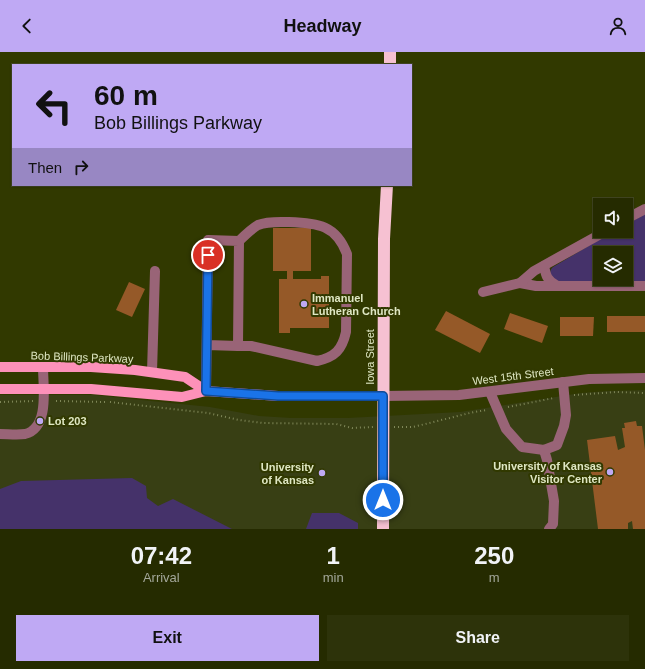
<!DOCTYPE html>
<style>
:root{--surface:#252b00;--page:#2d330a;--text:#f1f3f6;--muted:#a3a799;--line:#424722;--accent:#bfa9f4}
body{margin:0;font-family:Arial,sans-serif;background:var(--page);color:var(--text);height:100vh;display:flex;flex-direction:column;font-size:15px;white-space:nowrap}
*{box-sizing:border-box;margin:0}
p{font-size:13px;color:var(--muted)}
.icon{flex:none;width:22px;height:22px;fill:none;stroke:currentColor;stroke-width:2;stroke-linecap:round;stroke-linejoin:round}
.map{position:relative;height:477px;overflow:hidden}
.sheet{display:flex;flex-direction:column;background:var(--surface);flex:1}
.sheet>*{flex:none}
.hud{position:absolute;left:12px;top:12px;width:400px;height:122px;border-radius:0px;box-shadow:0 1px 3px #0004,0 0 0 1px var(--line);background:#bfa9f4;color:#111;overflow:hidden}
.buttons{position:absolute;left:593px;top:146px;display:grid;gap:8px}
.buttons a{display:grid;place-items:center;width:40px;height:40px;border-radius:0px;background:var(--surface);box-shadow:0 1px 3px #0004,0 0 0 1px var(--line);font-size:20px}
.pin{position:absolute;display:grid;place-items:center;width:34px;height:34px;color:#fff;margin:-17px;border:2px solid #fff;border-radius:50%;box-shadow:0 1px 4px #0007}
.me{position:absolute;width:44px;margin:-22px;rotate:0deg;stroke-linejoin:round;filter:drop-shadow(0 0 3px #0008)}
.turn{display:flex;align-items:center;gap:14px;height:84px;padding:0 16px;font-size:18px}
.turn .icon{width:52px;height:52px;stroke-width:2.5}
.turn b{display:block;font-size:28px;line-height:34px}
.then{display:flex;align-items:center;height:38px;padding:0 16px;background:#0003;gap:8px;font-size:15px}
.eta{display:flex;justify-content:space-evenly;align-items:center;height:68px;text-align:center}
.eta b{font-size:24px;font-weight:700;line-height:28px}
.action{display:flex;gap:8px;margin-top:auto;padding:8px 16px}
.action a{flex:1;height:46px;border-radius:0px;background:var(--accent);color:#111;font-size:16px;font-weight:700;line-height:46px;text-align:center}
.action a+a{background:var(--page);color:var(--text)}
header{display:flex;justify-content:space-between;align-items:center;height:52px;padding:0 16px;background:var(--accent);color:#111;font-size:18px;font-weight:700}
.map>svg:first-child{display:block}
</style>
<header><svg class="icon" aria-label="back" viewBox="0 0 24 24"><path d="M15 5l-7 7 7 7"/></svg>Headway<svg class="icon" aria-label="person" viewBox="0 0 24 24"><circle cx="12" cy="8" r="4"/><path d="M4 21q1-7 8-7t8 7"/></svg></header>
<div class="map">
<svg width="645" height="477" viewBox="0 0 645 477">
<rect width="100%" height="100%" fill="#313900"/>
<path fill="#383f14" d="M645,338V477H0V343H93L210,355L259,364L291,366H348L460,360L581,341L608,339Z"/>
<g fill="#45326a" fill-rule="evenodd">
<path d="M645,162V230L558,229C552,227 547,220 553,215L614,179H626V173ZM600,201H626V227H600Z"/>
<path d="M132,426L146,434L147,446L158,454L173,447L232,477H0V437L21,429Z"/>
<path d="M312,461H339L358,471V477H306Z"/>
</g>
<g fill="#955928">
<path d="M273,176H311V219H293V227H321V224H329V276H290V281H279V227H287V219H273Z"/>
<path d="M129,230L145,237L132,265L116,258Z"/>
<path d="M446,259L490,282L480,301L435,278Z"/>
<path d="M510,261L548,274L542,291L504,277Z"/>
<rect x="607" y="264" width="38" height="16"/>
<path d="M560,265H594L593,284H560Z"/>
<path d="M636,369L637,374H642L645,398V477H633L632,469L628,471V477H598L587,388L615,384L618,398L625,395L622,376H625L624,371Z"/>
</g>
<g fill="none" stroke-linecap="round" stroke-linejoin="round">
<g stroke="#7f8758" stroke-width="2" stroke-dasharray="1 3" stroke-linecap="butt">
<path d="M574,343L616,340L645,341"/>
<path d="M56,349L105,350"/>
<path d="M0,350L34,349"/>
<path d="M110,350L208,361L239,368L263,371L336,372L352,376L373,375"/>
<path d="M508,355L554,346"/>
<path d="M394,375H413L474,360L487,358"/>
</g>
<g stroke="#996477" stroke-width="10">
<path d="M626,167L645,157"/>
<path d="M544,214C546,224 547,228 556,233"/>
<path d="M520,231L536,234H645"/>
<path d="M483,240L520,231L534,219L606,179"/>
<path d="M238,294H251L317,309C335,305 342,298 346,280L347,202C336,173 318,171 289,170C279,170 268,169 258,173C251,177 245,183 239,189"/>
<path d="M152,320L155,219"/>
<path d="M206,339L208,188L239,189L238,294L207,293"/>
<path d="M490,340L506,377L522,395L544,398L557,393L564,374L566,363L563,330"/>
<path d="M383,344L459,343L589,327L645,326"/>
<path d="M0,382C8,382 17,383 25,382C50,376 43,334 43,315"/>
<path d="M544,398L547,408L554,449L553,472L549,477"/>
</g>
<g stroke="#fd91b9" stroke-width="10">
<path d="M0,315H91L135,318L185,325L206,339"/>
<path d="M0,337H91L182,345L206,339L278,344H383"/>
</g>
<g stroke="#f6c1d2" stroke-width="12">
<path d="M390,13V0"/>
<path d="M383,477L384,187L387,133"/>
</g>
</g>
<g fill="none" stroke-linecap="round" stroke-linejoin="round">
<g stroke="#114b97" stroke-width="10">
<path id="route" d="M208,203L206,339L278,344H383V448"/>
</g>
<use href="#route" stroke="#1a73e8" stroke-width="7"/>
</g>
<g fill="#bfa9f4" stroke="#313900" stroke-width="1.5">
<circle cx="304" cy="252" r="4"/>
<circle cx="40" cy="369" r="4"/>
<circle cx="610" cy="420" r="4"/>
<circle cx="322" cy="421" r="4"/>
</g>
<g text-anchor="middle" stroke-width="4" stroke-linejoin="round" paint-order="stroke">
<g font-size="11" font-weight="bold" fill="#dfe7c3" stroke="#313900" text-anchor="start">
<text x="312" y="250">Immanuel<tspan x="312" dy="13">Lutheran Church</tspan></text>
<text x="48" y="373">Lot 203</text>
<text x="602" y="418" text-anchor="end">University of Kansas<tspan x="602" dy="13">Visitor Center</tspan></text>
<text x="314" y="419" text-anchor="end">University<tspan x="314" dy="13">of Kansas</tspan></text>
</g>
<g font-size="11" fill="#dfe7c3" stroke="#313900">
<text transform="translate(82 305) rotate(2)" y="4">Bob Billings Parkway</text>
<text transform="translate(370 305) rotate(-90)" y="4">Iowa Street</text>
<text transform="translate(513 324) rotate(-7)" y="4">West 15th Street</text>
</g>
</g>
</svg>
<div class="buttons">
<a><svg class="icon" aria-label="sound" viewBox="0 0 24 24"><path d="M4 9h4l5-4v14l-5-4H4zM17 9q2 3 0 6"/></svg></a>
<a><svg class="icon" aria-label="layers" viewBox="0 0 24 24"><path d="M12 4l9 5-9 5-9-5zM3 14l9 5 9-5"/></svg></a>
</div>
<div class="pin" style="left:208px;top:203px;background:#d93025"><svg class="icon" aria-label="arrive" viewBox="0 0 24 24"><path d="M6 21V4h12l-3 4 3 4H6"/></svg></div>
<svg class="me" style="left:383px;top:448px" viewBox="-20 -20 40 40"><circle r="17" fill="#1a73e8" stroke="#fff" stroke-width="3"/><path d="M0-11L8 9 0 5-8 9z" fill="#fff"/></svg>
<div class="hud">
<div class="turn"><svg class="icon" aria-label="left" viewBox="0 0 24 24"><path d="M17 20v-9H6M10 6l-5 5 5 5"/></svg><div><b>60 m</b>Bob Billings Parkway</div></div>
<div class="then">Then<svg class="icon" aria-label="right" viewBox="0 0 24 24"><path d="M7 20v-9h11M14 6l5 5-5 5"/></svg></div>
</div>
</div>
<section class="sheet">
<div class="eta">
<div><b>07:42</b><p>Arrival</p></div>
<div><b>1</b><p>min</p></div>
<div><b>250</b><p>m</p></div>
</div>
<div class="action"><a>Exit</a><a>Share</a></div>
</section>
